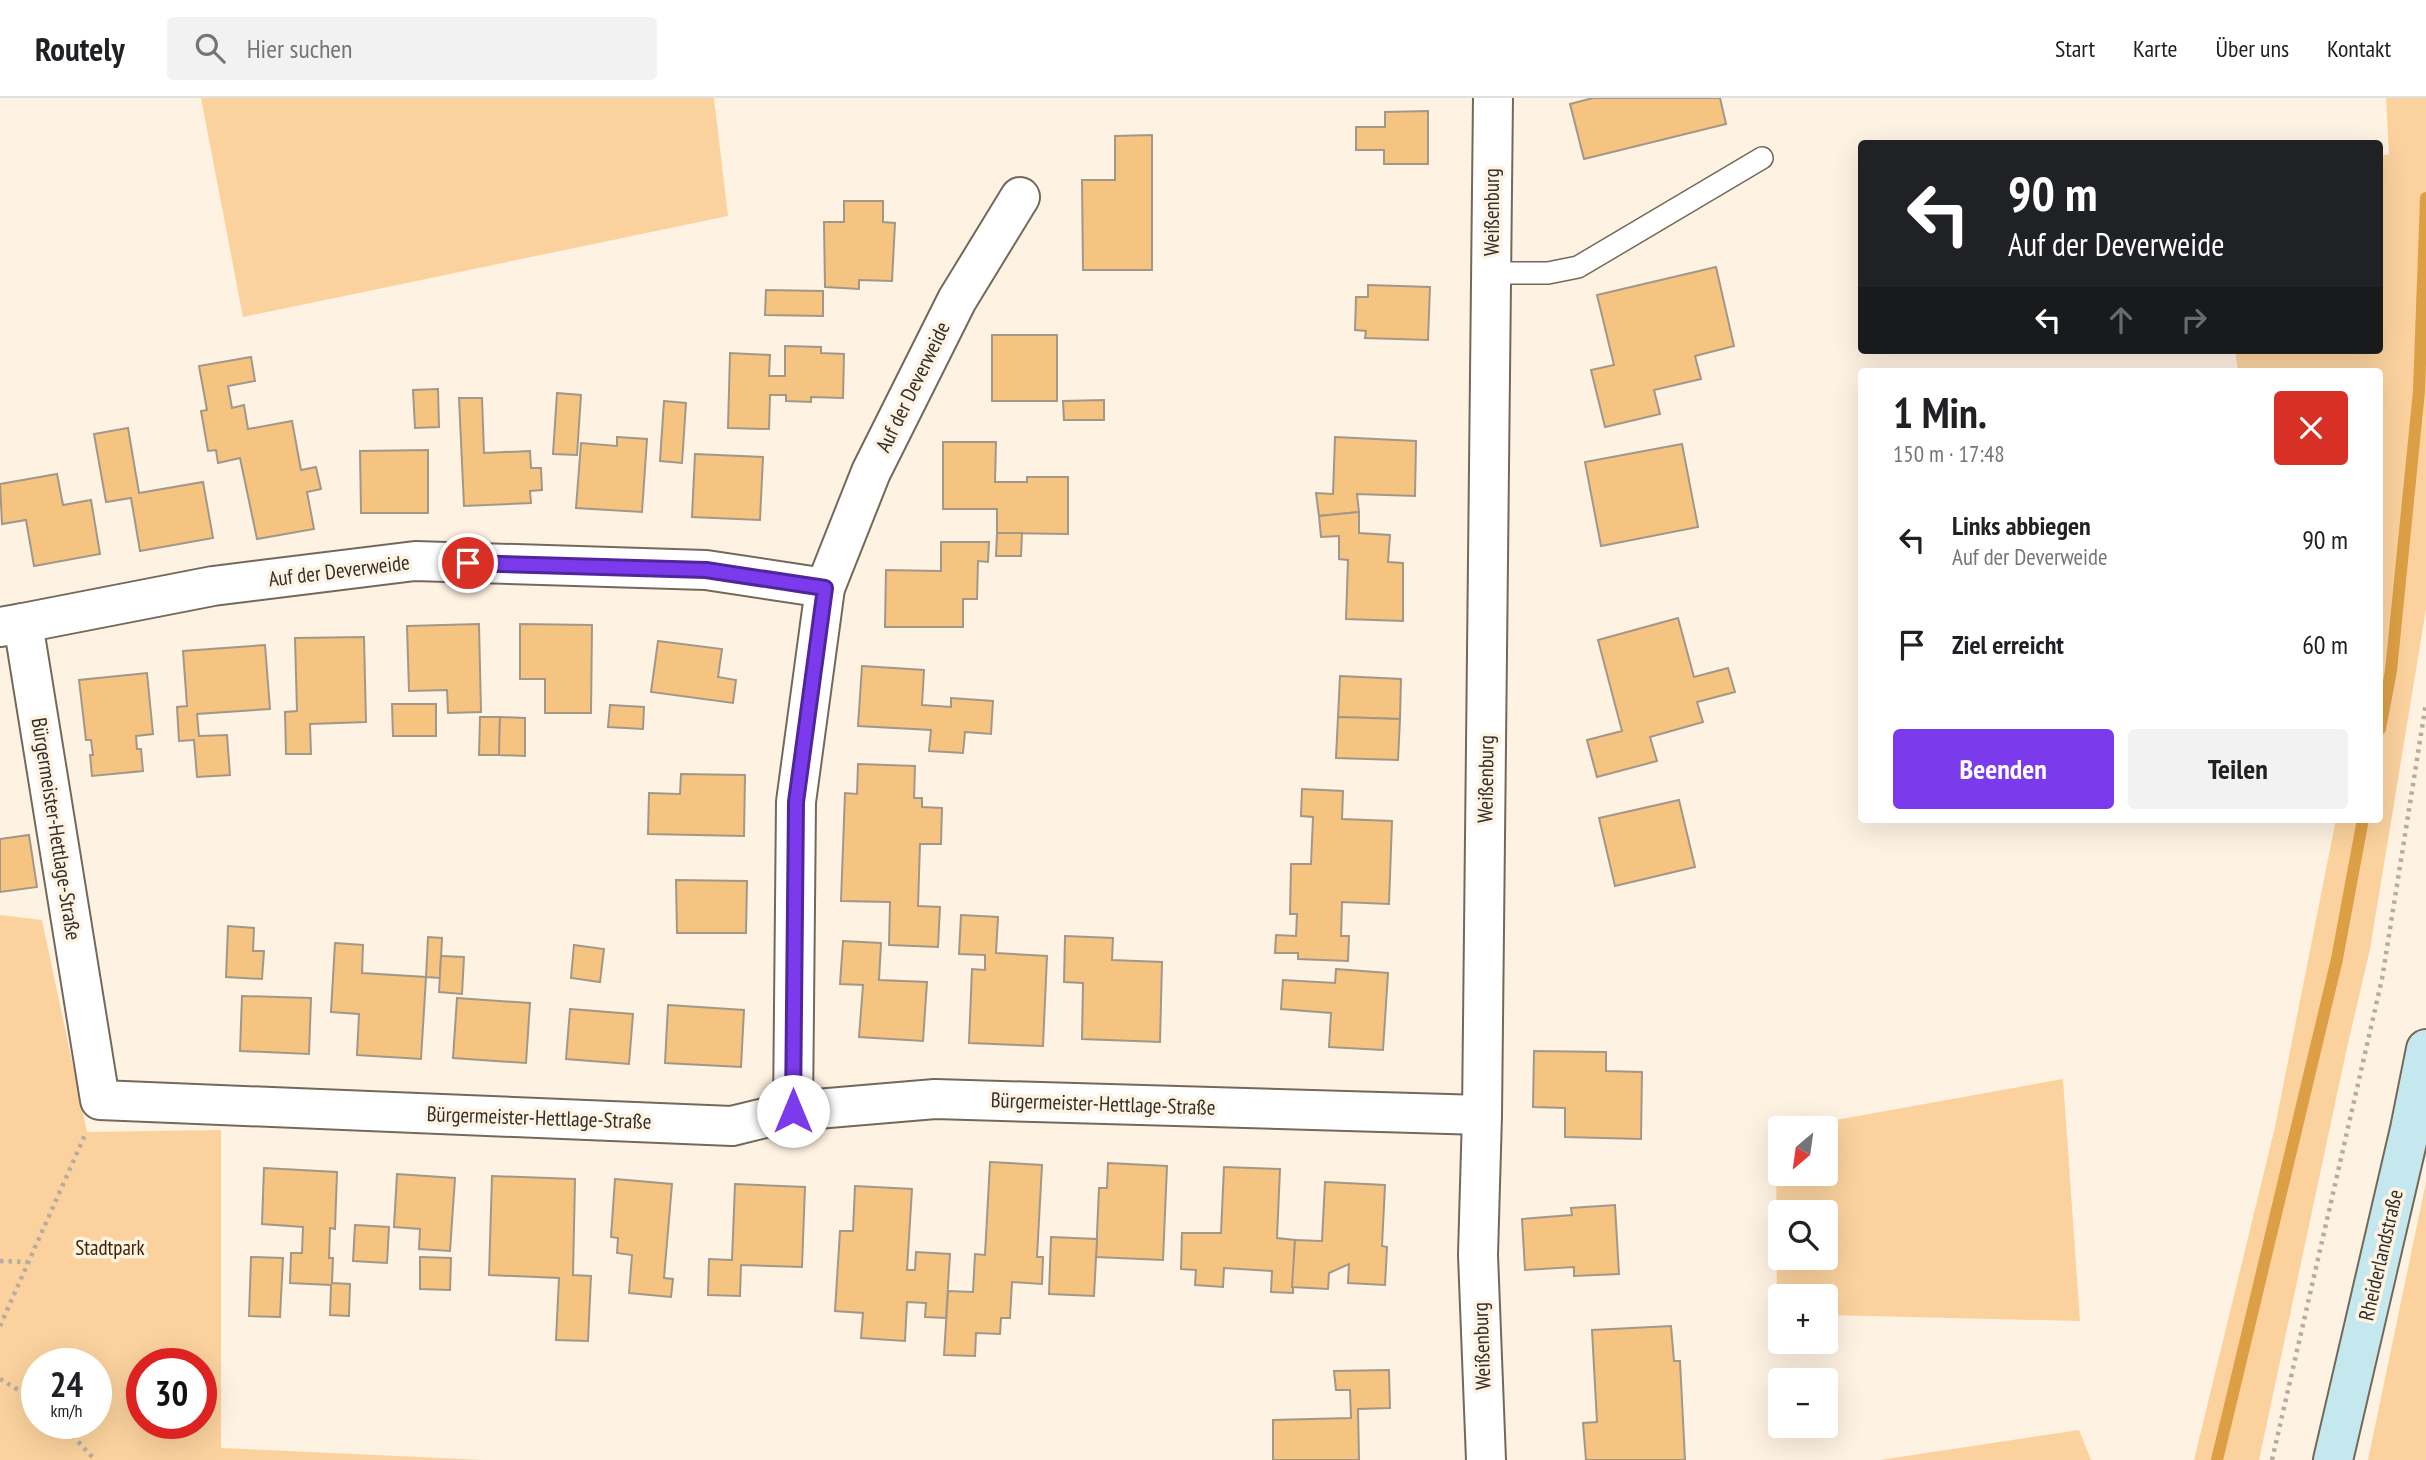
<!DOCTYPE html>
<html lang="de">
<meta charset="utf-8">
<style>
:root{--surface:#fff;--page:#f2f2f2;--text:#202124;--muted:#757577;--line:#e0e0e0;--accent:#7c3aed}
body{margin:0;font-family:"PT Sans Narrow",sans-serif;background:var(--page);color:var(--text);height:100vh;display:flex;flex-direction:column;font-size:26px;white-space:nowrap}
*{box-sizing:border-box;margin:0}
p{font-size:23px;color:var(--muted)}
.icon{flex:none;width:38px;height:38px;fill:none;stroke:currentColor;stroke-width:2;stroke-linecap:round;stroke-linejoin:round}
.map{position:relative;flex:1;overflow:hidden}
.panel{position:absolute;left:1858px;top:270px;width:525px;height:455px;display:flex;flex-direction:column;background:var(--surface);border-radius:7px;box-shadow:0 7px 28px #0002}
.panel>*{flex:none}
.guide{position:absolute;left:1858px;top:42px;width:525px;height:214px;border-radius:7px;box-shadow:0 7px 28px #0002;background:#202124;color:#fff;overflow:hidden}
.needle{width:46px;rotate:209deg}
.fabs{position:absolute;left:1768px;top:1018px;display:grid;gap:14px}
.fabs a{display:grid;place-items:center;width:70px;height:70px;border-radius:7px;background:var(--surface);box-shadow:0 7px 28px #0002;font-size:35px}
.speed{position:absolute;left:21px;top:1250px;display:flex;gap:14px;font-size:35px;font-weight:700;text-align:center}
.speed>*{display:grid;place-content:center;width:91px;height:91px;border-radius:50%;background:var(--surface);box-shadow:0 7px 28px #0002;line-height:1}
.speed small{font-size:18px;font-weight:400}
.speed .limit{border:10px solid #d22;background:#fff;color:#111}
.pin{position:absolute;display:grid;place-items:center;width:60px;height:60px;color:#fff;margin:-30px;border:4px solid #fff;border-radius:50%;box-shadow:0 2px 7px #0007}
.me{position:absolute;width:77px;margin:-38px;rotate:0deg;stroke-linejoin:round;filter:drop-shadow(0 0 5px #0008)}
.turn{display:flex;align-items:center;gap:24px;height:147px;padding:0 35px;font-size:32px}
.turn .icon{width:91px;height:91px;stroke-width:2.5}
.turn b{display:block;font-size:49px;line-height:60px}
.lanes{display:flex;align-items:center;height:66px;padding:0 35px;background:#0003;justify-content:center;gap:35px;direction:ltr}
.lanes .off{opacity:.35}
.round{display:grid;place-items:center;flex:none;width:74px;height:74px;border-radius:7px;background:var(--page)}
.head{display:flex;align-items:center;justify-content:space-between;height:119px;padding:0 35px}
h1{font-size:42px;font-weight:700;line-height:52px}
.primary-button{display:flex;gap:14px;margin-top:auto;padding:14px 35px}
.primary-button a{flex:1;height:80px;border-radius:7px;background:var(--accent);color:#fff;font-size:28px;font-weight:700;line-height:80px;text-align:center}
.primary-button a+a{background:var(--page);color:var(--text)}
ul{padding:0;list-style:none}
li{display:flex;align-items:center;gap:21px;height:105px;padding:0 35px}
li div{flex:1}
li b{display:block;font-size:26px}
li em{font-style:normal}
header{display:flex;align-items:center;gap:42px;box-sizing:border-box;height:98px;padding:0 35px;background:var(--surface);border-bottom:2px solid var(--line)}
header strong{font-size:33px}
nav{display:flex;gap:38px;margin-inline-start:auto;font-size:24px}
.search{width:490px;height:63px;background:var(--page);display:flex;align-items:center;gap:18px;box-sizing:border-box;padding:0 24px;border-radius:7px;color:var(--muted);font-size:26px}
.map>svg:first-child{display:block}
</style>
<header>
<strong>Routely</strong>
<div class="search"><svg class="icon" aria-label="search" viewBox="0 0 24 24"><circle cx="10" cy="10" r="6"/><path d="M15 15l6 6"/></svg>Hier suchen</div>
<nav><a>Start</a><a>Karte</a><a>Über uns</a><a>Kontakt</a></nav>
</header>
<div class="map">
<svg width="2426" height="1362" viewBox="0 0 2426 1362">
<rect width="100%" height="100%" fill="#fef2e2"/>
<g fill="#fbd29e" fill-rule="evenodd">
<path d="M201,0H714L728,118L243,219Z"/>
<path d="M2386,0H2426V511L2370,851L2346,954L2259,1362H2194L2275,1029L2336,721H2380V273H2238L2235,252H2380V58L2389,56Z"/>
<path d="M0,817L42,822L87,1034L221,1032V1350L485,1362H0ZM96,1265V1325H37V1265ZM142,1265H201V1325H142Z"/>
<path d="M2063,981L2080,1223L1825,1217V1199H1780V1216H1777L1776,1032H1780V1076H1825V1031H1786ZM1780,1115H1825V1160H1780Z"/>
<path d="M2426,1084V1362H2368Z"/>
<path d="M2079,1332L2091,1362H1880Z"/>
</g>
<g fill="none" stroke-linecap="round" stroke-linejoin="round">
<g stroke="#dc9f45" stroke-width="12">
<path d="M2380,631L2391,573L2419,293L2426,100"/>
<path d="M2217,1362L2337,861L2363,721"/>
</g>
</g>
<g fill="#f6c481" stroke="#a29789" stroke-width="2">
<path d="M1593,0H1720L1726,26L1584,61L1570,6Z"/>
<path d="M1428,13V66H1384V52H1356V29H1385V14Z"/>
<path d="M1152,37V172H1083L1082,82H1115V38Z"/>
<path d="M844,103H883V124L895,125L892,183L859,182V191L825,189L824,124H844Z"/>
<path d="M1716,169L1734,248L1695,258L1701,281L1654,292L1660,316L1605,329L1591,272L1614,267L1597,197Z"/>
<path d="M1368,187L1430,189L1428,242L1365,240L1366,233L1355,232L1356,199H1368Z"/>
<path d="M766,192L823,193V218L765,217Z"/>
<rect x="992" y="237" width="65" height="66"/>
<path d="M785,248L821,249V255L844,256L843,300L811,299V304L786,303V297H770L769,331L728,330L730,255L770,257L769,278H785Z"/>
<path d="M251,259L255,283L228,288L232,310L244,307L248,331L292,323L301,372L316,369L321,391L307,394L314,431L257,441L240,360L218,365L216,352L208,353L201,313L207,312L199,268Z"/>
<path d="M438,291L439,329L415,330L413,292Z"/>
<path d="M557,295L581,297L577,357L553,356Z"/>
<path d="M459,300H482L484,355L530,353L531,370H541L542,392L530,393L531,405L464,408Z"/>
<path d="M1104,302V322H1064L1063,303Z"/>
<path d="M664,303L686,305L682,365L660,363Z"/>
<path d="M128,330L139,395L203,384L213,440L140,453L131,400L106,404L94,336Z"/>
<path d="M617,339L647,341L642,414L576,410L581,345L617,348Z"/>
<path d="M1335,339L1416,343L1415,398L1357,396L1359,414L1319,418L1316,395L1333,396Z"/>
<path d="M943,344H996L995,384H1027V379H1068V436L997,435V411H943Z"/>
<path d="M1682,346L1698,429L1601,448L1585,364Z"/>
<path d="M428,352V415H361L360,353Z"/>
<path d="M695,356L763,359L760,422L692,419Z"/>
<path d="M57,376L63,407L91,402L100,456L34,468L26,422L2,426L0,386Z"/>
<path d="M1359,414V435L1390,437L1388,464L1403,465V523L1346,521L1348,462L1339,461V438L1321,439L1319,418Z"/>
<path d="M997,435H1022L1021,458H996Z"/>
<path d="M941,444H989L988,464L978,463L977,501H963V529H885L886,472L941,473Z"/>
<path d="M1678,520L1694,579L1728,570L1735,594L1697,604L1703,624L1650,639L1657,663L1597,679L1587,642L1622,633L1598,542Z"/>
<path d="M479,526L481,614L448,615L447,592L409,593L407,528Z"/>
<path d="M520,526L592,527L591,615H545V581H520Z"/>
<path d="M364,539L366,624L310,626L311,656H286L285,614L297,613L295,540Z"/>
<path d="M658,543L722,551L718,579L736,582L733,605L651,594Z"/>
<path d="M265,547L270,611L197,616L199,638L227,637L230,677L197,679L194,642L179,643L177,609L187,608L183,553Z"/>
<path d="M862,568L924,572L922,607L951,609V600L993,603L991,636L965,634L963,655L929,653L931,632L858,628Z"/>
<path d="M147,575L153,636L136,638L137,651H141L143,673L92,678L90,657H93L91,642H86L79,582Z"/>
<path d="M1340,578L1401,581L1400,621L1338,619Z"/>
<path d="M392,606H436V638H393Z"/>
<path d="M610,607L644,609L643,631L608,629Z"/>
<path d="M480,619H500L499,657H479Z"/>
<path d="M500,619L525,620V658L499,657Z"/>
<path d="M1338,619L1400,621L1398,662L1336,660Z"/>
<path d="M858,666L915,668L914,700H922V709L942,710L941,746H920L918,808L940,809L938,849L889,847L890,804L841,803L845,695L857,696Z"/>
<path d="M681,676L745,677L744,738L648,736L649,695L680,696Z"/>
<path d="M1302,691L1343,693L1342,721L1392,723L1389,806L1342,804L1341,838H1349L1348,863L1298,861V855H1275L1276,837L1296,838L1297,816H1290L1291,766H1311L1313,719L1301,718Z"/>
<path d="M1679,702L1695,769L1615,788L1599,720Z"/>
<path d="M29,737L37,789L0,794V741Z"/>
<path d="M676,782L747,783L746,835H677Z"/>
<path d="M961,817L998,819L996,855L1047,858L1043,948L969,945L972,871L985,872V857L959,856Z"/>
<path d="M228,828L254,830L253,853H264L262,881L226,879Z"/>
<path d="M1065,838L1113,840L1112,862L1162,864L1160,944L1082,941L1083,885L1064,884Z"/>
<path d="M428,839L442,840L440,880L426,879Z"/>
<path d="M843,843L881,845L879,882L927,884L923,943L859,939L863,887L840,886Z"/>
<path d="M335,845L363,847L362,875L426,879L421,961L357,957L359,916L331,914Z"/>
<path d="M574,847L604,851L600,884L571,880Z"/>
<path d="M441,858L464,859L462,896L439,894Z"/>
<path d="M1336,871L1388,875L1383,952L1329,949L1331,915L1281,911L1283,882L1335,885Z"/>
<path d="M242,898L311,900L309,956L240,953Z"/>
<path d="M457,900L530,905L526,965L453,960Z"/>
<path d="M668,907L744,912L741,969L665,965Z"/>
<path d="M570,911L633,916L629,966L566,961Z"/>
<path d="M1534,953L1606,954V973L1642,974L1641,1041L1565,1039V1010L1533,1009Z"/>
<path d="M990,1064L1042,1067L1037,1159H1043L1042,1186L1012,1184L1010,1220H1001L1000,1236L976,1235L975,1258L944,1257L948,1193L973,1194L975,1156L985,1157Z"/>
<path d="M1108,1065L1167,1068L1163,1162L1096,1159L1099,1090H1107Z"/>
<path d="M1224,1069L1280,1071L1277,1140L1295,1142L1293,1195L1271,1194L1272,1173L1224,1170L1223,1189L1195,1187L1196,1172L1181,1171L1182,1135H1221Z"/>
<path d="M264,1070L337,1074L335,1131L330,1130L329,1160H333L332,1185L350,1186L349,1218L330,1217L331,1187L290,1185L291,1155H302L303,1129L262,1126Z"/>
<path d="M397,1076L455,1080L450,1153L419,1151L420,1131L394,1129Z"/>
<path d="M492,1078L575,1081L573,1177L591,1178L588,1243L556,1242L559,1180L489,1177Z"/>
<path d="M615,1081L672,1086L664,1180L673,1181L671,1199L629,1195L632,1157L617,1155L618,1140L611,1139Z"/>
<path d="M1325,1084L1385,1087L1382,1148L1387,1149L1385,1187L1348,1185L1349,1166L1329,1175L1328,1191L1292,1189L1295,1142L1322,1143Z"/>
<path d="M735,1086L805,1089L802,1169L741,1167L740,1198L708,1197L709,1161L732,1162Z"/>
<path d="M855,1088L912,1091L907,1172H915L916,1154L950,1156L946,1220L925,1219L926,1205L907,1204L905,1243L861,1240L863,1215L835,1213L840,1133H853Z"/>
<path d="M1615,1107L1619,1176L1574,1178V1169L1525,1172L1522,1121L1572,1117L1571,1110Z"/>
<path d="M355,1127L389,1129L387,1165L353,1163Z"/>
<path d="M1051,1139L1097,1141L1094,1198L1049,1196Z"/>
<path d="M251,1159L283,1160L280,1219L249,1218Z"/>
<path d="M420,1159L451,1160L450,1192L420,1191Z"/>
<path d="M1671,1228L1674,1263H1680L1685,1362H1586L1583,1325L1597,1324L1592,1232Z"/>
<path d="M1389,1272L1390,1310L1358,1311L1359,1362H1273V1322L1351,1320L1350,1292H1336L1334,1273Z"/>
</g>
<g fill="none" stroke-linecap="round" stroke-linejoin="round">
<g stroke="#73695b" stroke-width="24">
<path id="lane" d="M1492,175H1548L1578,169L1762,60"/>
</g>
<g stroke="#73695b" stroke-width="42">
<g id="street">
<path d="M23,525L213,488L415,463L706,472L825,490"/>
<path d="M0,529L23,525L100,1002L732,1028L793,1013L935,1001L1482,1017"/>
<path d="M793,1013L796,704L825,490L871,374L957,202L1020,99"/>
<path d="M1486,1362L1478,1157L1482,1017L1493,0"/>
</g>
</g>
<g stroke="#73695b" stroke-width="42">
<path id="secondary" d="M2333,1362L2410,1031L2426,951"/>
</g>
<g stroke="#b6aca0" stroke-width="4.5" stroke-dasharray="3.5 5" stroke-linecap="butt">
<path d="M0,1163L27,1164"/>
<path d="M0,1228L85,1037"/>
<path d="M0,1281L37,1303"/>
<path d="M61,1325L95,1362"/>
<path d="M2272,1362L2382,881L2426,605"/>
</g>
<use href="#lane" stroke="#fff" stroke-width="21"/>
<use href="#street" stroke="#fff" stroke-width="38"/>
<use href="#secondary" stroke="#c5e8ee" stroke-width="38"/>
</g>
<g fill="none" stroke-linecap="round" stroke-linejoin="round">
<g stroke="#51269a" stroke-width="18">
<path id="route" d="M468,465L706,472L825,490L796,704L793,1013"/>
</g>
<use href="#route" stroke="#7c3aed" stroke-width="12"/>
</g>
<g text-anchor="middle" stroke-width="7" stroke-linejoin="round" paint-order="stroke">
<g font-size="21" fill="#342f2a" stroke="#fef2e2">
<text transform="translate(1492 114) rotate(-90)" y="7">Weißenburg</text>
<text transform="translate(913 289) rotate(-64)" y="7">Auf der Deverweide</text>
<text transform="translate(339 473) rotate(-7)" y="7">Auf der Deverweide</text>
<text transform="translate(1486 681) rotate(-89)" y="7">Weißenburg</text>
<text transform="translate(56 731) rotate(81)" y="7">Bürgermeister-Hettlage-Straße</text>
<text transform="translate(1103 1006) rotate(2)" y="7">Bürgermeister-Hettlage-Straße</text>
<text transform="translate(539 1020) rotate(2)" y="7">Bürgermeister-Hettlage-Straße</text>
<text transform="translate(2381 1157) rotate(-77)" y="7">Rheiderlandstraße</text>
<text transform="translate(1482 1248) rotate(-92)" y="7">Weißenburg</text>
</g>
<g font-size="21" fill="#3f2600" stroke="#fef2e2">
<text x="110" y="1157">Stadtpark</text>
</g>
</g>
</svg>
<div class="fabs">
<a><svg class="needle" viewBox="-14 -14 28 28"><path d="M0-13l5 13h-10z" fill="#e53935"/><path d="M0 13l5-13h-10z" fill="#757577"/></svg></a>
<a><svg class="icon" aria-label="search" viewBox="0 0 24 24"><circle cx="10" cy="10" r="6"/><path d="M15 15l6 6"/></svg></a>
<a>+</a>
<a>−</a>
</div>
<div class="speed"><div>24<small>km/h</small></div><div class="limit">30</div></div>
<div class="pin" style="left:468px;top:465px;background:#d93025"><svg class="icon" aria-label="arrive" viewBox="0 0 24 24"><path d="M6 21V4h12l-3 4 3 4H6"/></svg></div>
<svg class="me" style="left:793px;top:1013px" viewBox="-20 -20 40 40"><circle r="19" fill="#fff"/><path d="M0-13L10 11 0 6-10 11z" fill="#7c3aed"/></svg>
<div class="guide">
<div class="turn"><svg class="icon" aria-label="left" viewBox="0 0 24 24"><path d="M17 20v-9H6M10 6l-5 5 5 5"/></svg><div><b>90 m</b>Auf der Deverweide</div></div>
<div class="lanes"><svg class="icon" aria-label="left" viewBox="0 0 24 24"><path d="M17 20v-9H6M10 6l-5 5 5 5"/></svg><svg class="icon off" aria-label="ahead" viewBox="0 0 24 24"><path d="M12 20V5M6 11l6-6 6 6"/></svg><svg class="icon off" aria-label="right" viewBox="0 0 24 24"><path d="M7 20v-9h11M14 6l5 5-5 5"/></svg></div>
</div>
<section class="panel">
<div class="head"><div><h1>1 Min.</h1><p>150 m · 17:48</p></div><a class="round" style="background:#d93025;color:#fff"><svg class="icon" aria-label="close" viewBox="0 0 24 24"><path d="M6 6l12 12M18 6L6 18"/></svg></a></div>
<ul>
<li><svg class="icon" aria-label="left" viewBox="0 0 24 24"><path d="M17 20v-9H6M10 6l-5 5 5 5"/></svg><div><b>Links abbiegen</b><p>Auf der Deverweide</p></div><em>90 m</em></li>
<li><svg class="icon" aria-label="arrive" viewBox="0 0 24 24"><path d="M6 21V4h12l-3 4 3 4H6"/></svg><div><b>Ziel erreicht</b></div><em>60 m</em></li>
</ul>
<div class="primary-button"><a>Beenden</a><a>Teilen</a></div>
</section>
</div>
